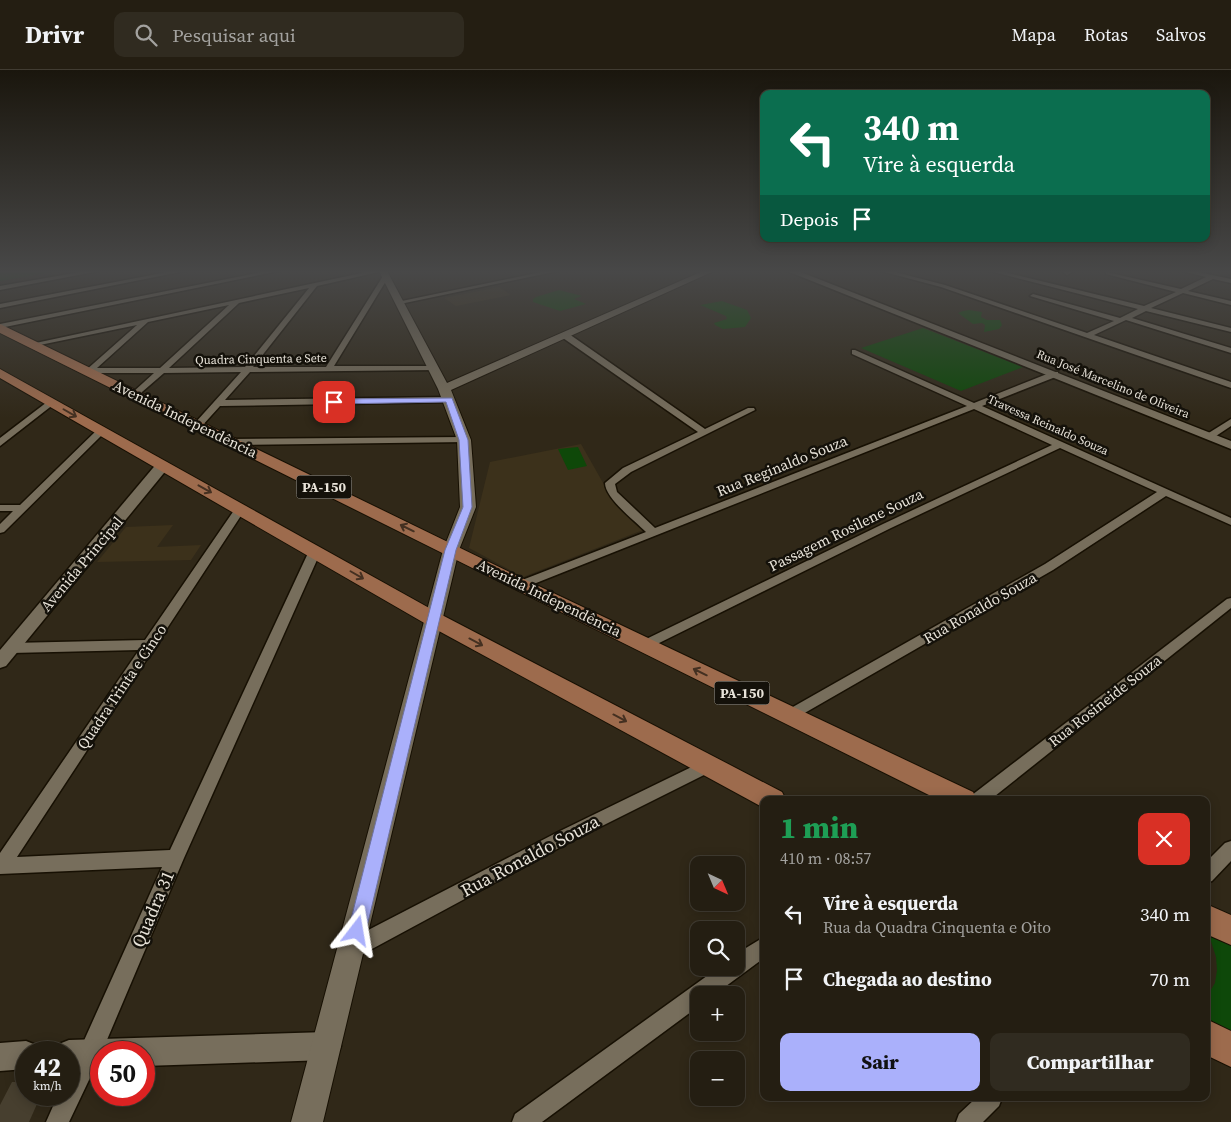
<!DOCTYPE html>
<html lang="pt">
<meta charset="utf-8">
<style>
:root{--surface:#241e12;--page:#302b20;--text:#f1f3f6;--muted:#a3a29f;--line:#413c32;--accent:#aab0fb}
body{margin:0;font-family:"Source Serif 4",serif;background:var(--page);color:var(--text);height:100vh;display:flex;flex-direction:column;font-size:19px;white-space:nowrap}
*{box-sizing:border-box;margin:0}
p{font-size:16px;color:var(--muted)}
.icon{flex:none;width:28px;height:28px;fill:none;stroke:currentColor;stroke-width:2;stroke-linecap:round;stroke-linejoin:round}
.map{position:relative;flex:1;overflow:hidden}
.drawer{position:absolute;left:760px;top:726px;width:450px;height:305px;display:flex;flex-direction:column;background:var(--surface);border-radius:10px;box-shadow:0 2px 12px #0003,0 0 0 1px var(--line)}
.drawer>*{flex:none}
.hud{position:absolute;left:760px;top:20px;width:450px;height:152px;border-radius:10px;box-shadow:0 2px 12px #0003,0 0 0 1px var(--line);background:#0b6e4f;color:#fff;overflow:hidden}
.needle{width:32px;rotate:136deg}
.tools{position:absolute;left:690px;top:786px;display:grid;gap:10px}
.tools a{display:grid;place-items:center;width:55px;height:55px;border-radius:10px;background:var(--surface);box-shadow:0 2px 12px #0003,0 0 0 1px var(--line);font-size:25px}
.speed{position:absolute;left:15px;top:971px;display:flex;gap:10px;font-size:25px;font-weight:700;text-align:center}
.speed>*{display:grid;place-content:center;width:65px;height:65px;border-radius:50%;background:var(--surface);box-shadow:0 2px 12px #0003,0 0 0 1px var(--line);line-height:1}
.speed small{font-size:12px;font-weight:400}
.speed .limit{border:8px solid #d22;background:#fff;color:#111}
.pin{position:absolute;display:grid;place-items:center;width:42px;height:42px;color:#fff;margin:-21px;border-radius:10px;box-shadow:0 2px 8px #0006}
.me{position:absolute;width:55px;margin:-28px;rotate:14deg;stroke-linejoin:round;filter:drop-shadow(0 0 4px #0008)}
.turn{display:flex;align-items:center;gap:18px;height:105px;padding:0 20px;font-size:22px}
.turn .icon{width:65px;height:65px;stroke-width:2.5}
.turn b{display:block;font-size:35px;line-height:42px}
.then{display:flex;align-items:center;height:48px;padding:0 20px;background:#0003;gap:10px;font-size:19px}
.round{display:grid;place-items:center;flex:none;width:52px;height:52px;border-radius:10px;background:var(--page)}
.overview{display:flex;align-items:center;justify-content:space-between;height:85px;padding:0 20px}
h1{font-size:30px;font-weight:800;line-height:38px;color:#1e9e55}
.button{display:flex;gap:10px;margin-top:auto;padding:10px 20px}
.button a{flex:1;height:58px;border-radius:10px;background:var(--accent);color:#111;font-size:20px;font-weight:800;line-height:58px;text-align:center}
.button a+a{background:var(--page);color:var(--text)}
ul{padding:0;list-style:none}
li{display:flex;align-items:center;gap:15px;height:65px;padding:0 20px}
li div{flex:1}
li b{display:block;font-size:19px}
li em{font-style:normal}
header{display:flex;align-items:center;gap:30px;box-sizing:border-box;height:70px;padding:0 25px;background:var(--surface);border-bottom:1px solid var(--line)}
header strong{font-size:24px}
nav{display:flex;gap:28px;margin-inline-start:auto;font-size:18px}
.search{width:350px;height:45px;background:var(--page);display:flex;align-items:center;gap:12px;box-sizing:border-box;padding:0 18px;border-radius:10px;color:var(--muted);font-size:19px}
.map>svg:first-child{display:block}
</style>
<header>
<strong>Drivr</strong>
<div class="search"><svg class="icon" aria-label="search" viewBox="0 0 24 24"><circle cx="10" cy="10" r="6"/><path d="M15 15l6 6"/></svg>Pesquisar aqui</div>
<nav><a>Mapa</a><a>Rotas</a><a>Salvos</a></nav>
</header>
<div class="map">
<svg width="1231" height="1052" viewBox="0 0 1231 1052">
<rect width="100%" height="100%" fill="#302818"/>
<g fill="#3c311b">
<path d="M499,217L511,225L456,236L444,228Z"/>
<path d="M581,374L615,434L643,460L523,507L469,478L490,392Z"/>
<path d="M173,455L157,477L201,475L191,490L97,492L126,457Z"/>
</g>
<g fill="#0e4809">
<path d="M0,201H58L0,211Z"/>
<path d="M559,220L582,226L574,229L586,234L560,241L533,232V229L536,227Z"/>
<path d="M722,231L747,240L751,248L745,257L723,259L715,255L714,253L727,249L726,246L700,235Z"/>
<path d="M969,240L982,242L981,247L987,250H1000L1002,255L999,259L984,262L985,255L982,253L973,254L958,243L963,241Z"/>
<path d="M923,258L1023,297L961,321L861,278Z"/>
<path d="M578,377L587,396L568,400L558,379Z"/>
<path d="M1207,859L1231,871V961L1206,948V928L1215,913L1217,900L1216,887Z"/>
</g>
<path fill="#473f2f" d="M12,1012H26V1025H41L29,1052H0V1035Z"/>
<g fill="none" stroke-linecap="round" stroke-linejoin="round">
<g stroke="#171003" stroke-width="3">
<g id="minor">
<path d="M86,201H99L0,220V216Z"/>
<path d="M173,201H185L0,238V234Z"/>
<path d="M267,201H279L0,258V254Z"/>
<path d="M371,201H383L317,216L253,297H326L383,206L386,204L389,206L334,296H434L438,298L437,300L250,302L225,330L449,327L453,330L452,332L220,336L201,357H195V353L241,302L164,303L135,328L131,325L132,323L154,303H89L85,301L137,255L35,276L31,274ZM309,218L245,297L169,298L239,233ZM229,235L160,298H97L148,252Z"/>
<path d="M546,201H558L400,234L397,232Z"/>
<path d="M881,201H891L945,215L1087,263L1114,251L1030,226L1033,224L1120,248L1138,239L990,201H1000L1144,236L1176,222L1106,204V202L1181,219L1206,207L1182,201H1193L1231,209V213L1213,209L1188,221L1231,231V235L1183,223L1151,238L1231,258V262L1146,241L1132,248L1231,278V283L1126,250L1094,265L1231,312V318L941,217Z"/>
<path d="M1066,201H1074L1067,205L1064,203Z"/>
<path d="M563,264H569L705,359L748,338H754L755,340L631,402L615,414L617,422L655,458L967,336L852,284V280H855L974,333L1052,302H1058V306L982,336L1231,448V455L1166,426L1053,500L789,652L784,650L782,646L784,642L1045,494L1157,422L1060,378L891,458L645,580L640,578L638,575L640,572L883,454L1052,375L974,339L521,519L517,518L515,515L517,512L646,462C635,451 605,428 605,413L623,398L698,362L563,268Z"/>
<path d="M51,329L54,330V334L0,376V368Z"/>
<path d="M1231,349V356L1213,368H1207V364Z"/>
<path d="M101,358L106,361L104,363L4,462L0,463V454L13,441H0V435H20L98,359Z"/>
<path d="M464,367L467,368V372L230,375L225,372L230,369Z"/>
<path d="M241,435L246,438L17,787L170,780L309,481L311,479H319L321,481L184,788L98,991L69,1052H46L58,1025H69V1004L162,797L0,804V783L139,580L11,583L6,581L4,578L6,575L11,573L145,570L237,436Z"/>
<path d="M1231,528V538L990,730H970L972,725L1227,529Z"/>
<path d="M708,689L714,690L716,695L714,700L570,772L359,886L352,889L345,886L342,879L345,872L558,762Z"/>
<path d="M1231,771V791L1212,811L1206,813V792L1225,773Z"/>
<path d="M764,867V888L714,925H699V936L542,1052H512L515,1044L718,898H736V884Z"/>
<path d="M976,1028H1002L999,1036L983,1052H956L959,1044Z"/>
</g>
</g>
<g stroke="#171003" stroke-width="3">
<g id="tertiary">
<path d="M787,201H798L1231,371V379Z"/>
<path d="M163,391L169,395L168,398L6,596L0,598V580L158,392Z"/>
<path d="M327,962L337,966L341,976L337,986L327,990L144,996V982H101V997L69,998V982H56L59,974L69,970Z"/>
<path d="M26,971L36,975L39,982H26V999L0,1001V973Z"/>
</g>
</g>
<g stroke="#171003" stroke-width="2">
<path id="secondary" d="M379,201H387L447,313L703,201H714L451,320L471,370L476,437L459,480L323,1052H291L443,480L460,437L457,370L438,319Z"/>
</g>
<g stroke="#171003" stroke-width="2">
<g id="primary">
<path d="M0,254L528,511L973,722L977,730H939L0,263Z"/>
<path d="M0,299L440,544L782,722L786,730H764V738L426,554L0,308Z"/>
<path d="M1206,834L1231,845V875L1206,864Z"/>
<path d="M1206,949L1231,961V997L1206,985Z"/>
</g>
</g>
<use href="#minor" fill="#776e5c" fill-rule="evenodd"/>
<use href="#tertiary" fill="#776e5c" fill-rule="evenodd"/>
<use href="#secondary" fill="#776e5c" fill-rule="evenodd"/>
<use href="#primary" fill="#9d6b4d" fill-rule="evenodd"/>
</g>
<defs><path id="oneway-shaft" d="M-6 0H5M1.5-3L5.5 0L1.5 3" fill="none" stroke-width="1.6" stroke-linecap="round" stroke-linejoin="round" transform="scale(1.25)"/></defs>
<g stroke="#443021">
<use href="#oneway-shaft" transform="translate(70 343) rotate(30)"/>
<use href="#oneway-shaft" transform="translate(205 419) rotate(29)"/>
<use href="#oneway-shaft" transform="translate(407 458) rotate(-154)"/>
<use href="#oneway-shaft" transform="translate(357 505) rotate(30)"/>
<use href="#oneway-shaft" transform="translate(476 572) rotate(28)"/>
<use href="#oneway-shaft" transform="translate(700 602) rotate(-154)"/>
<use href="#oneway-shaft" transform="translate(620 648) rotate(28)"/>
</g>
<linearGradient id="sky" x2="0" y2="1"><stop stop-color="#1a160d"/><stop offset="0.58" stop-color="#484848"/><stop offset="1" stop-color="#484848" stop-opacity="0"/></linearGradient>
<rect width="1231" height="348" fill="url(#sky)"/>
<path fill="#aab0fb" stroke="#6e72a3" d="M452,328L468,370L472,437L456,480L366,861L363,867L357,869L351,867L348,861L445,480L463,437L459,370L446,332L334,334L330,332L334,329Z"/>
<g text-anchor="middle" stroke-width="5" stroke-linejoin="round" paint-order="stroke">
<g font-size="12" fill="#e8e3d9" stroke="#14110a">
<text transform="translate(261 289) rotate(-1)" y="4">Quadra Cinquenta e Sete</text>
<text transform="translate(1113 314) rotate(22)" y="4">Rua José Marcelino de Oliveira</text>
<text transform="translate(1048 355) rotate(24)" y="4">Travessa Reinaldo Souza</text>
</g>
<g fill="#14110a" stroke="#a8a49b" stroke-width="1">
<rect x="296.5" y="405.5" width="55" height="23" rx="4"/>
<rect x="714.5" y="611.5" width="55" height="23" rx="4"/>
</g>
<g font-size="14" font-weight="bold" fill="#e8e3d9">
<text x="324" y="422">PA-150</text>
<text x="742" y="628">PA-150</text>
</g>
<g font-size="15" fill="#e8e3d9" stroke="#14110a">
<text transform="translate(185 349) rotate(26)" y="5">Avenida Independência</text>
<text transform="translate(782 396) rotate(-22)" y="5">Rua Reginaldo Souza</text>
<text transform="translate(846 460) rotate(-26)" y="5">Passagem Rosilene Souza</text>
<text transform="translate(82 494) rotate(-50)" y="5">Avenida Principal</text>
<text transform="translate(549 528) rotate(26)" y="5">Avenida Independência</text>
<text transform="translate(980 538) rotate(-30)" y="5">Rua Ronaldo Souza</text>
<text transform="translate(122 617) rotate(-56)" y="5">Quadra Trinta e Cinco</text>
<text transform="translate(1105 631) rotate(-38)" y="5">Rua Rosineide Souza</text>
</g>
<g font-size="18" fill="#e8e3d9" stroke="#14110a">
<text transform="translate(530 786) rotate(-28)" y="6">Rua Ronaldo Souza</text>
<text transform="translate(153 839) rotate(-67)" y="6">Quadra 31</text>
</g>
</g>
</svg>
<div class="tools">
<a><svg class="needle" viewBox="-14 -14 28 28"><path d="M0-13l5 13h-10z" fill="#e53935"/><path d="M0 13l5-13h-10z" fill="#a3a29f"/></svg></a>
<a><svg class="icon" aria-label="search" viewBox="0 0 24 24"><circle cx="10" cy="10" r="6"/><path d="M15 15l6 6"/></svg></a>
<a>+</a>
<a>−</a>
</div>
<div class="speed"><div>42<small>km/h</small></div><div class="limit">50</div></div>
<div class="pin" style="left:334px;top:332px;background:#d93025"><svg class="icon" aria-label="arrive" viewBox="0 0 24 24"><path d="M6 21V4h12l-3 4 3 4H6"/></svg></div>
<svg class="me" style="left:357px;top:861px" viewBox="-20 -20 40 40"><path d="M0-17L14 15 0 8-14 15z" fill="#aab0fb" stroke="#fff" stroke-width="4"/></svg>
<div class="hud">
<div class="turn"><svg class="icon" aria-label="left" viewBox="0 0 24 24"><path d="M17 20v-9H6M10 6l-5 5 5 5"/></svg><div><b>340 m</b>Vire à esquerda</div></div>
<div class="then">Depois<svg class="icon" aria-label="arrive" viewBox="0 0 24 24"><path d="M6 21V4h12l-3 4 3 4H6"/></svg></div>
</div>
<section class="drawer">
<div class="overview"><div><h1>1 min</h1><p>410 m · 08:57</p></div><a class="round" style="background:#d93025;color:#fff"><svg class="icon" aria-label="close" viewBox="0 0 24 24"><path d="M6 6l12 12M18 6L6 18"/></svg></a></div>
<ul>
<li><svg class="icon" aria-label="left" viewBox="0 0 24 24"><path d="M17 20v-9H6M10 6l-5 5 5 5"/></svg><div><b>Vire à esquerda</b><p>Rua da Quadra Cinquenta e Oito</p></div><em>340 m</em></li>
<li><svg class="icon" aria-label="arrive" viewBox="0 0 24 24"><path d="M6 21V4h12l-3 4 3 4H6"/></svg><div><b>Chegada ao destino</b></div><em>70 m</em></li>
</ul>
<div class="button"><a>Sair</a><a>Compartilhar</a></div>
</section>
</div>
